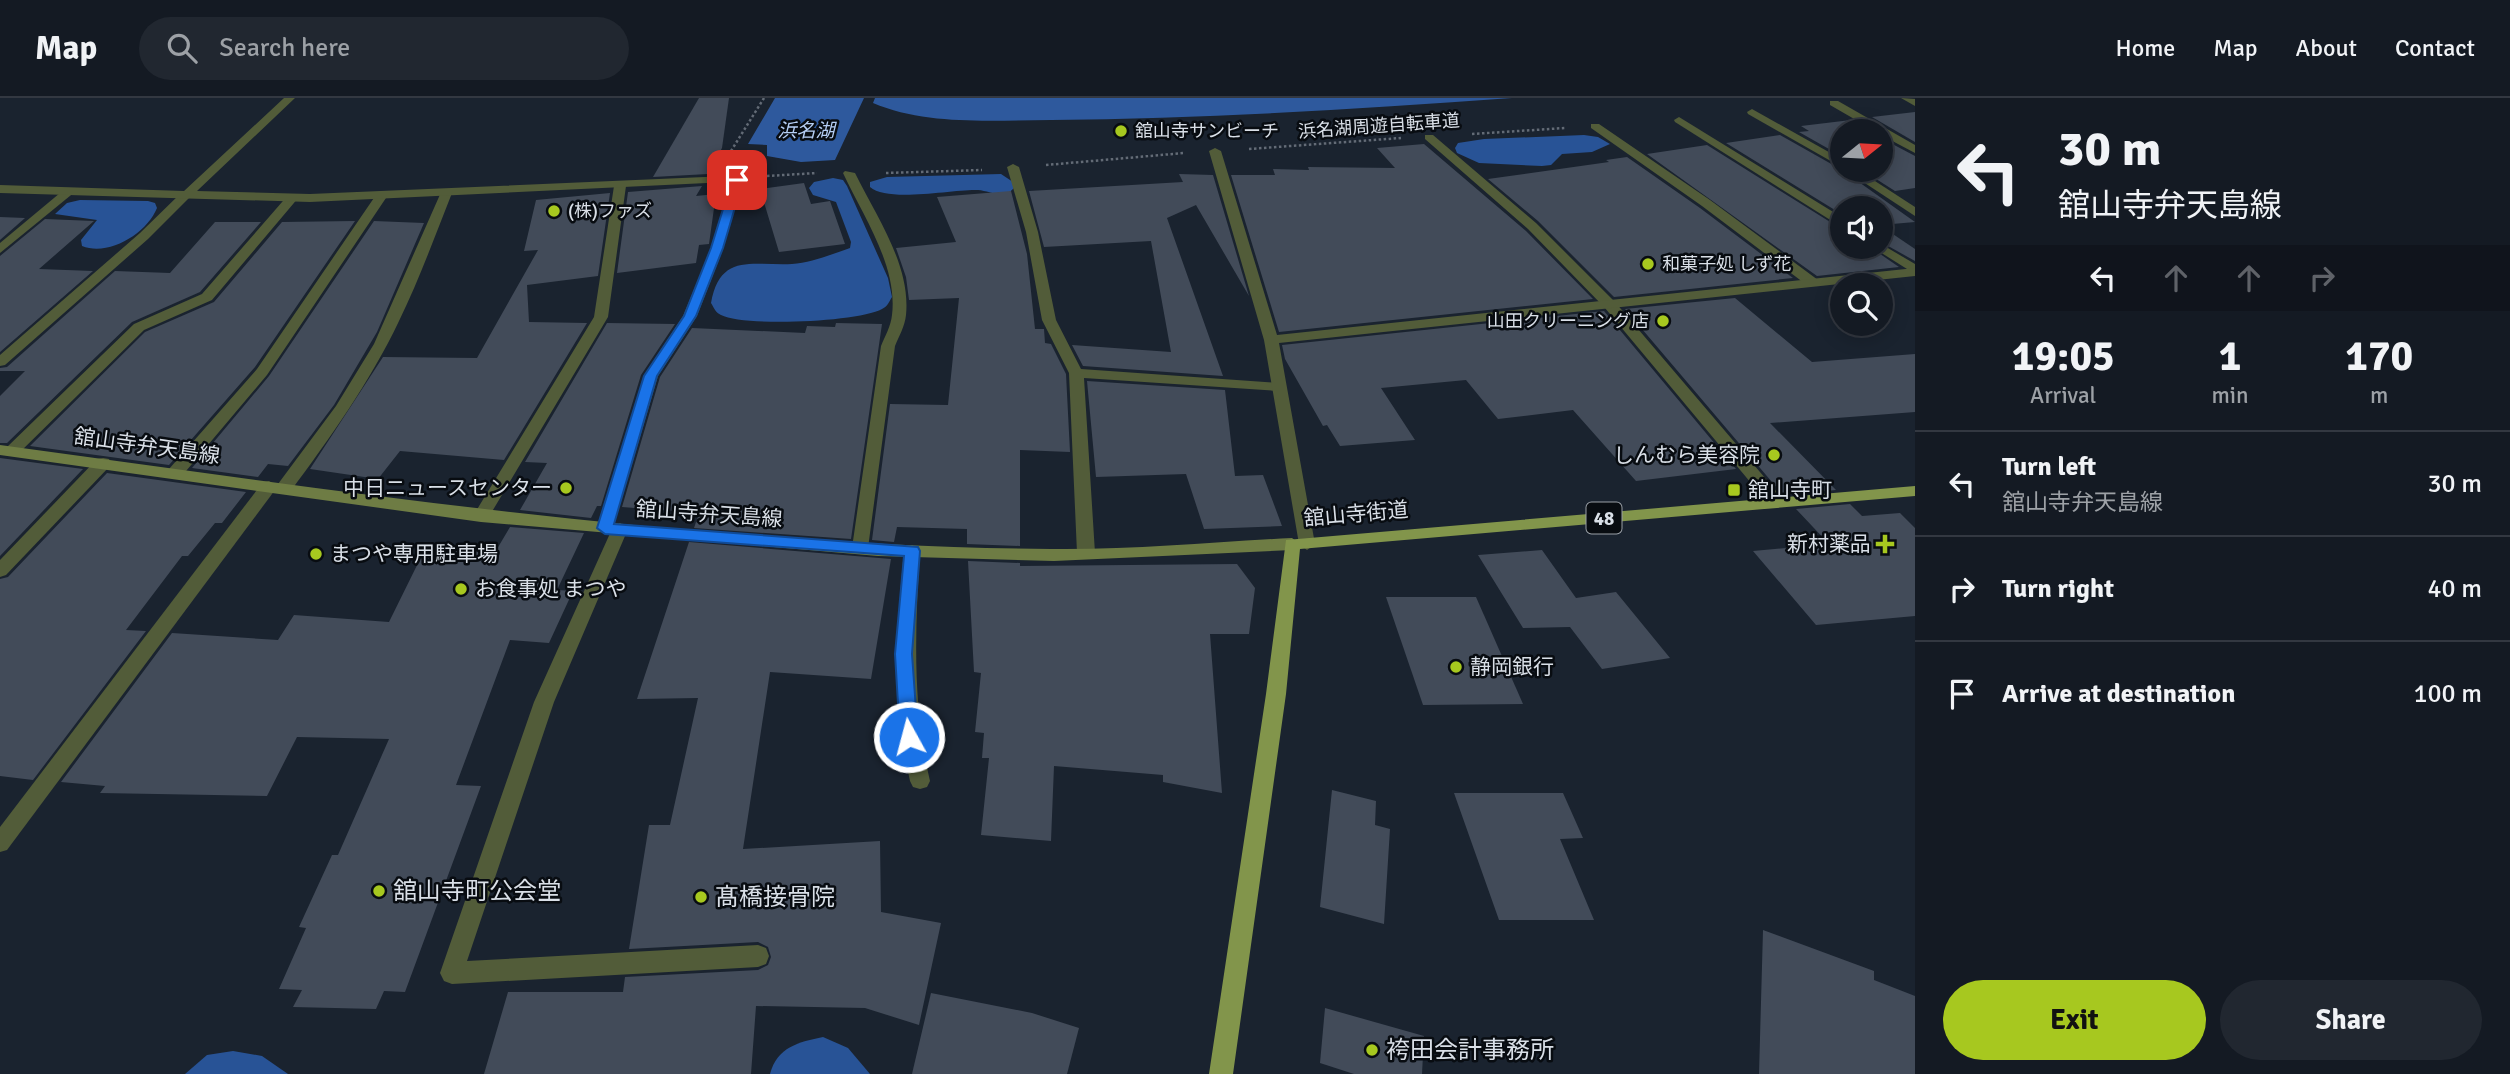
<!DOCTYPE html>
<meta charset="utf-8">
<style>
:root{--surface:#141a23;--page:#212730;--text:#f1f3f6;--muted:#9da1a6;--line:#333841;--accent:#a7c81f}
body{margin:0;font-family:Signika,"Noto Sans JP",sans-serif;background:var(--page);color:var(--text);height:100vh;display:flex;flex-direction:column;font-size:26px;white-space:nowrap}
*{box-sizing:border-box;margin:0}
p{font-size:23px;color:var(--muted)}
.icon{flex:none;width:38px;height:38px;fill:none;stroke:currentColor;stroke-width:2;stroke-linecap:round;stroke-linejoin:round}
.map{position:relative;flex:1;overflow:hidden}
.side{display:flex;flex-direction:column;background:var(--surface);width:595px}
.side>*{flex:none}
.banner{background:#141a23;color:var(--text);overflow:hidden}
.needle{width:46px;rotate:72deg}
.controls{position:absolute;left:1830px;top:21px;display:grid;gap:14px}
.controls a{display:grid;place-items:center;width:63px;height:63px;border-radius:50%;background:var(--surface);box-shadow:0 4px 18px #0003,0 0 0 2px var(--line);font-size:35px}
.pin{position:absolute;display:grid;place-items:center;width:60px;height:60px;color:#fff;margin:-30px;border-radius:14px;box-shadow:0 4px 10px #0006}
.me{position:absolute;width:77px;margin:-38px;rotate:353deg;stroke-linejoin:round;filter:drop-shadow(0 0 5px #0008)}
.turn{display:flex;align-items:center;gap:24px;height:147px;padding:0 28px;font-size:32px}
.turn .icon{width:91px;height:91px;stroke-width:2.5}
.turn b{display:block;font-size:49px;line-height:60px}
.lanes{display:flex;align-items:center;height:66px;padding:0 28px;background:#0003;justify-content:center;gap:35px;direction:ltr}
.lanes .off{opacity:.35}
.eta{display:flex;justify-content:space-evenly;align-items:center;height:119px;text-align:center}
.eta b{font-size:42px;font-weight:700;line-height:49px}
.cta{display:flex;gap:14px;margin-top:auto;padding:14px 28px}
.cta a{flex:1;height:80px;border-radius:42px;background:var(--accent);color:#111;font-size:28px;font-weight:700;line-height:80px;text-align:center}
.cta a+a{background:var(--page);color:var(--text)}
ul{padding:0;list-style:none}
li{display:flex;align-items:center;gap:21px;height:105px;padding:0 28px;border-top:2px solid var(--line)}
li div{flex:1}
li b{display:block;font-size:26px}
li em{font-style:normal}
header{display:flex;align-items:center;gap:42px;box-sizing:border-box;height:98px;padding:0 35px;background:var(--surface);border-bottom:2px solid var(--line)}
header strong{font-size:33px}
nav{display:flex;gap:38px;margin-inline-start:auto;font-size:24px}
.search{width:490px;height:63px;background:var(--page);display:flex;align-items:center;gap:18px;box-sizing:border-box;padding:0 24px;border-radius:38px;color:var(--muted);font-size:26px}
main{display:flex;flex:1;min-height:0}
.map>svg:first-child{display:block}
</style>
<header>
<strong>Map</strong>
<div class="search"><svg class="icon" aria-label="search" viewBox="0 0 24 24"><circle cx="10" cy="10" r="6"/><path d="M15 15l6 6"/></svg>Search here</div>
<nav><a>Home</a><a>Map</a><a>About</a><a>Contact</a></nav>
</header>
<main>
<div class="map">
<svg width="1915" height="976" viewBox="0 0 1915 976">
<rect width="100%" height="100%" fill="#1a232f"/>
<g fill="#285396">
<path d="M1584,37L1598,39L1610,46L1592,54L1562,56L1551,67L1542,68L1479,65L1457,55L1455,50L1458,45L1484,41Z"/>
<path d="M1001,76L1013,84L1014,90C1003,102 991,93 978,92C953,91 888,105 870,89V84L887,79Z"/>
<path d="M833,80L843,82L847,88L888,180L892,199C889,204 887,209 882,211C859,224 744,229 721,217C716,215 714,210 711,205C720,154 753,168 792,166C811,165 832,156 850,150L851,144L836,104L813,97L809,90L814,84Z"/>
<path d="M80,102L148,103L155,105L157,110C147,135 109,159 82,148L81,142L97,122L55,116L67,105Z"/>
<path d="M823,939L848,950L870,976H770C777,949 799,944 823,939Z"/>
<path d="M233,953L262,958L288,976H185L207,957Z"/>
</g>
<g fill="#2e599d">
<path d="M775,0H864L835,62L801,64L767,58V47L748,46Z"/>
<path d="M875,0H1512C1359,11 1205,21 1051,22C994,22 927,28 873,5Z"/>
</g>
<g fill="#424b59">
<path d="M699,0H729L722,50L708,76L653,79Z"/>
<path d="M1915,14V44L1872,19Z"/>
<path d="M1851,22L1870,33H1843V59L1799,34L1809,33L1801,28Z"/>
<path d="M1780,37L1842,72L1915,124L1881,127V110H1843V117L1726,45Z"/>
<path d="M1881,40L1915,58V90L1895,93L1862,72H1881Z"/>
<path d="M1424,46L1526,133L1593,201L1279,234L1231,77H1275L1273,71L1309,72L1308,69L1395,70L1377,50Z"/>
<path d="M1707,47L1843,132V149H1870L1899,169L1817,178L1647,56Z"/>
<path d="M1627,59L1700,110L1793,180L1614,199L1538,123L1488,81L1609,64L1606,62Z"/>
<path d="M1179,76L1213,77L1249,198L1196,107L1167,120L1223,278L1083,268L1072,247L1171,254L1151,143L1044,149L1029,93L1183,84Z"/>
<path d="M804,85L811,106L830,103L845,146L779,154L760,91Z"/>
<path d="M702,88L696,98L716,96L709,146L699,147L696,165L617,175L628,94Z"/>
<path d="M1011,93L1027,156L1035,231H1044L1045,245L1051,246L1066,276L1070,354L1020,352V448L967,446V431L897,429L894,444L872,442L890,306L948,307L959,200L909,202L906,179L896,150L956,144L937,99Z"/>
<path d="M610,95L598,178L527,187L529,224L587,225L504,362L400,353L378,381L310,371L383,259L477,260L538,152L524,153L536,102Z"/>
<path d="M0,119L25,120L0,142Z"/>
<path d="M45,121L94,123L39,171L93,173L0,254V158Z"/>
<path d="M355,123L255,269L169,367L30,348L145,234L214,204L282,124Z"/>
<path d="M374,123L424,125L377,234L334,307L288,368L268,366L258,379L192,370L269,278Z"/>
<path d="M215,124H261L200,194L132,224L7,345H0V298L25,273H0V270L7,269L115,173L170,175Z"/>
<path d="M1881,128L1915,151V163L1881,144Z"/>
<path d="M1735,200L1812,264L1915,256V314L1770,325L1836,392L1783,397L1625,211Z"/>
<path d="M1604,213L1736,371L1636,383L1573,312L1498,321L1466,282L1381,290L1415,342L1340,348L1327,327L1323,328L1285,261L1282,247Z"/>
<path d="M607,225L675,226L641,277L601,408H597L591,420L520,412L547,365L525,364Z"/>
<path d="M836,225L882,226L851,441L694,430L699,415L622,409L660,279L692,230L805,235L807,228L835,229Z"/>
<path d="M1087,283L1225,292L1235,378L1263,377L1282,428L1204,431L1186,376L1096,379Z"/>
<path d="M0,360L83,371L0,458Z"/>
<path d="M107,375L246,394L222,425H215L188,458H182L126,532L146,533L33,682L0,678V481L8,479Z"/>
<path d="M1850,406L1862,418L1900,415L1915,430V518L1816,527L1753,453L1829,446L1796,411Z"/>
<path d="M510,429L584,435L557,492L573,493L549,545L510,542L456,687L481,688L405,894L384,893L376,911L293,909L302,892L279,891L306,830L299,829L332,757H338L389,641L297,639L267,698L100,695L105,688L61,684L172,535L278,542L294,517L389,524L426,449L497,451Z"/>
<path d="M689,444L891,461L871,581L770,574L743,751L880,743L881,814L941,825L919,927L865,910L756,908L751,976H484L508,894H623L625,879L758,872L768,867L771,859L768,849L758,844L629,851L649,727H670L698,600L637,601Z"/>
<path d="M1542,452L1576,500L1616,494L1670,560L1602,571L1570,529L1523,530L1478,457Z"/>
<path d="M968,463L1020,465V468L1237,466L1255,490L1249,536H1210L1222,695L1163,684V677L1054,668L1051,743L981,737L989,660H982L984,635L975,634L981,575L974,574Z"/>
<path d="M1386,499H1476L1523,606L1423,607Z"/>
<path d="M1332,692L1376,703L1375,727L1390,731L1384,826L1320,809Z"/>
<path d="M1454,695H1563L1583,740L1560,741L1594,822H1499Z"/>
<path d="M1763,832L1874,873V882L1915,898V976H1759Z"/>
<path d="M931,895L1032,915L1079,930L1067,976H912Z"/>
<path d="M1325,910L1424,938L1422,976H1354L1320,965Z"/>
</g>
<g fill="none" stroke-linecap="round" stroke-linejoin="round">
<g stroke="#636b76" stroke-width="2.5" stroke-dasharray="2.5 2.5" stroke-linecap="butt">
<path d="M1472,36L1565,30"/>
<path d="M1249,51L1401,40"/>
<path d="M731,53L764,0"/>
<path d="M1046,67L1184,55"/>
<path d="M886,75L982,72"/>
<path d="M767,78L817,75"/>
</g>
<g fill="#525c39" fill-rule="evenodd">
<path d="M1901,0L1915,1V8Z"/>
<path d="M1830,3H1838L1915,47V55L1881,37V33H1875L1830,7Z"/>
<path d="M1752,11L1843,62V70L1748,16L1747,14Z"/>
<path d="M1679,19L1843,120V130L1675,24L1674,22Z"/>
<path d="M1591,26H1599L1710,102L1818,182V188H1808L1702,108L1591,30Z"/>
<path d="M1425,37H1433L1536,125L1615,204L1783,401L1785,405L1783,409H1771L1605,210L1528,131L1425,41Z"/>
<path d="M1013,66L1019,69L1038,134L1056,222L1081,271L1279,285L1286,289L1279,293L1084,280L1095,455L1086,461L1077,455L1069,275L1042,222L1026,134L1007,69Z"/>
<path d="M1845,72H1858L1915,109V118Z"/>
<path d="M845,73L855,75C876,118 911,167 906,217C905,228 899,238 895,248L868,450L860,456L852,450L881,248C885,238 891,228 892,217C898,168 863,118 843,75Z"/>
<path d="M733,80L743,82L723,151L697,218L658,278L613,430L611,434H599L597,430L644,278L683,218L711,151Z"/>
<path d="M620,84L626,88L608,219L487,422H475L473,418L594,219L614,88Z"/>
<path d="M66,90L76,93L0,155V145Z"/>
<path d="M442,92L452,95C435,138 419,182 399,223C370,284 330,340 290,394H278L276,390L278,386L336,308L374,246Z"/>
<path d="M182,94L192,97L148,141L5,267L0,268V257L140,135Z"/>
<path d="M378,94L388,97L267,277L181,379H169L167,375L169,371L257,271Z"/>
<path d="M289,96L299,99L212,202L144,232L17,357H7L4,353L7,349L134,226L202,196Z"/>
<path d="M1881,146L1915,166V176L1872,149H1881Z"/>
<path d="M103,360L109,361L111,365L109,369L6,477L0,479V462L97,361Z"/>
</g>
<g fill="#525c39" fill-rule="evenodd">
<path d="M284,0H295L197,93L310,96L728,78L734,81L728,84L310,104L0,95V87L184,93Z"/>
<path d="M1215,50L1221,53L1277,237L1915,170V178L1279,245L1315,446L1307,452L1299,446L1264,242L1209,53Z"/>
<path d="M269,383L277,388L275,392L7,752L0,754V729L263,384Z"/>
<path d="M620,425L628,431L554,604L467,863L758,847L766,850L769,858L766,866L758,869L452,886L444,883L440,875L534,604L612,431Z"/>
<path d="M912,447L920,453C915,532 912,606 930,683L927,689L920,691L913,689L910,683C893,605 896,532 904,453Z"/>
</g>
<path fill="#6e7c44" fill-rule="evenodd" d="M0,347C348,394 699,448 1051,451C1131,452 1212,444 1292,440L1300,446L1292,452L1054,463L878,458L481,424L0,357Z"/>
<path fill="#82954b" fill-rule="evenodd" d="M1915,388V398L1300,451L1286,596L1233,976H1209L1266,596L1286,442Z"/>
</g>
<path fill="#1a73e8" stroke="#114b97" stroke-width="2" d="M737,79L743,82L723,150L696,218L657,278L614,426L918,449L920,453L912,556L918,639L909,646L900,639L895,556L904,458L605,436L597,430L644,278L684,218L711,150L732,82Z"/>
<g fill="#a7c81f" stroke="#080c11" stroke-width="2.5">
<circle cx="1121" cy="33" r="7"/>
<circle cx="554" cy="113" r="7"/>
<circle cx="1648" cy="166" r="7"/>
<circle cx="1663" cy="223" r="7"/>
<circle cx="1774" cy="357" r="7"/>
<circle cx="566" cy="390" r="7"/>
<rect x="1727" y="385" width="14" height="14" rx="3.5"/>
<path d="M1881.5 435.5h7v7h7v7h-7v7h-7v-7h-7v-7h7z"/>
<circle cx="316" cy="456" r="7"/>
<circle cx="461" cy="491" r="7"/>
<circle cx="1456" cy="569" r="7"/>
<circle cx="379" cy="793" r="7"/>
<circle cx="701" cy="799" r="7"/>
<circle cx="1372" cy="952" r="7"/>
</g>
<g text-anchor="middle" stroke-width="5" stroke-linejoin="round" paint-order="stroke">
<g font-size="18" fill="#d9dfe7" stroke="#080c11">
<text transform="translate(1379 28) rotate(-4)" y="6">浜名湖周遊自転車道</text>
</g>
<g font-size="18" fill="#d9dfe7" stroke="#080c11" text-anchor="start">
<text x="1135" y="39">舘山寺サンビーチ</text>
<text x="568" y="119">(株)ファズ</text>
<text x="1662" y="172">和菓子処 しず花</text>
<text x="1649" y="229" text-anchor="end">山田クリーニング店</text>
</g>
<g font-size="19" font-style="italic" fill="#b5cef4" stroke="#080c11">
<text x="806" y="39">浜名湖</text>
</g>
<rect fill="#080c11" stroke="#9aa0a7" stroke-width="2" x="1586.5" y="404.5" width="35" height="31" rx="5"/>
<g font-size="19" font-weight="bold" fill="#d9dfe7">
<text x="1604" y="427">48</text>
</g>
<g font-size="21" fill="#d9dfe7" stroke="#080c11">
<text transform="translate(147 348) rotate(8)" y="7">舘山寺弁天島線</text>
<text transform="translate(709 416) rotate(4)" y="7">舘山寺弁天島線</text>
<text transform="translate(1356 416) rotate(-5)" y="7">舘山寺街道</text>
</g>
<g font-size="21" fill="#d9dfe7" stroke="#080c11" text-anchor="start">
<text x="1760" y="364" text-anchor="end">しんむら美容院</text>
<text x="552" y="397" text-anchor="end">中日ニュースセンター</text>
<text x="1748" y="399">舘山寺町</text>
<text x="1871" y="453" text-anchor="end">新村薬品</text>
<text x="330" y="463">まつや専用駐車場</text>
<text x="475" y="498">お食事処 まつや</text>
<text x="1470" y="576">静岡銀行</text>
</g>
<g font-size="24" fill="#d9dfe7" stroke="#080c11" text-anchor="start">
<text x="393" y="801">舘山寺町公会堂</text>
<text x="715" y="807">髙橋接骨院</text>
<text x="1386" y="960">袴田会計事務所</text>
</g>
</g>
</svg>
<div class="controls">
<a><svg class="needle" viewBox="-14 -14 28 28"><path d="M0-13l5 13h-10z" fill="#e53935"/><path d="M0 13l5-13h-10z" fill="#9da1a6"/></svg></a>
<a><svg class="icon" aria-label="sound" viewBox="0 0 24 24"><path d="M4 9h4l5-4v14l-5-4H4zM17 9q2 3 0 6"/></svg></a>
<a><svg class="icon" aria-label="search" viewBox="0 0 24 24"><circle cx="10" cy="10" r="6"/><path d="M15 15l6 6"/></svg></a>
</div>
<div class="pin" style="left:737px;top:82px;background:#d93025"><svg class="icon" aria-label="arrive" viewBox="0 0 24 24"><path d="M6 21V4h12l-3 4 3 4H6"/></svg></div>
<svg class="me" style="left:909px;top:639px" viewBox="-20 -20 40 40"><circle r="17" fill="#1a73e8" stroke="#fff" stroke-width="3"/><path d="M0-11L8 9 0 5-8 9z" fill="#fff"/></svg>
</div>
<section class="side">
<div class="banner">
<div class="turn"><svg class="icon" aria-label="left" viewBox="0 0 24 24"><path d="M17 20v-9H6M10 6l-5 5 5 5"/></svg><div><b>30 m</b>舘山寺弁天島線</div></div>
<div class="lanes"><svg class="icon" aria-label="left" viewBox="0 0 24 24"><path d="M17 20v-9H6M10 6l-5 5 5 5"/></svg><svg class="icon off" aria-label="ahead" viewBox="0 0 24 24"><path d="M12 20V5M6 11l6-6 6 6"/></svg><svg class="icon off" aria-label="ahead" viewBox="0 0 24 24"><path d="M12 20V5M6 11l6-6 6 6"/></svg><svg class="icon off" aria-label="right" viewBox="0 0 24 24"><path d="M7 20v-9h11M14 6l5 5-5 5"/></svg></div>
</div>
<div class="eta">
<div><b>19:05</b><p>Arrival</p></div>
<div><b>1</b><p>min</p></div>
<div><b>170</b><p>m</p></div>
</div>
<ul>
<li><svg class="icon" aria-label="left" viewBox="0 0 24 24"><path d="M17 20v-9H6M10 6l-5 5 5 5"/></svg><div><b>Turn left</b><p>舘山寺弁天島線</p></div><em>30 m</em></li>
<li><svg class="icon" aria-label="right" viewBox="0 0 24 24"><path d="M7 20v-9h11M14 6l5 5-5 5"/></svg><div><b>Turn right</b></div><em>40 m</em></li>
<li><svg class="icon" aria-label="arrive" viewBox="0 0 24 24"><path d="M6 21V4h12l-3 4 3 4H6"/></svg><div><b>Arrive at destination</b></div><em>100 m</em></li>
</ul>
<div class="cta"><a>Exit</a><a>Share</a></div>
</section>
</main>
